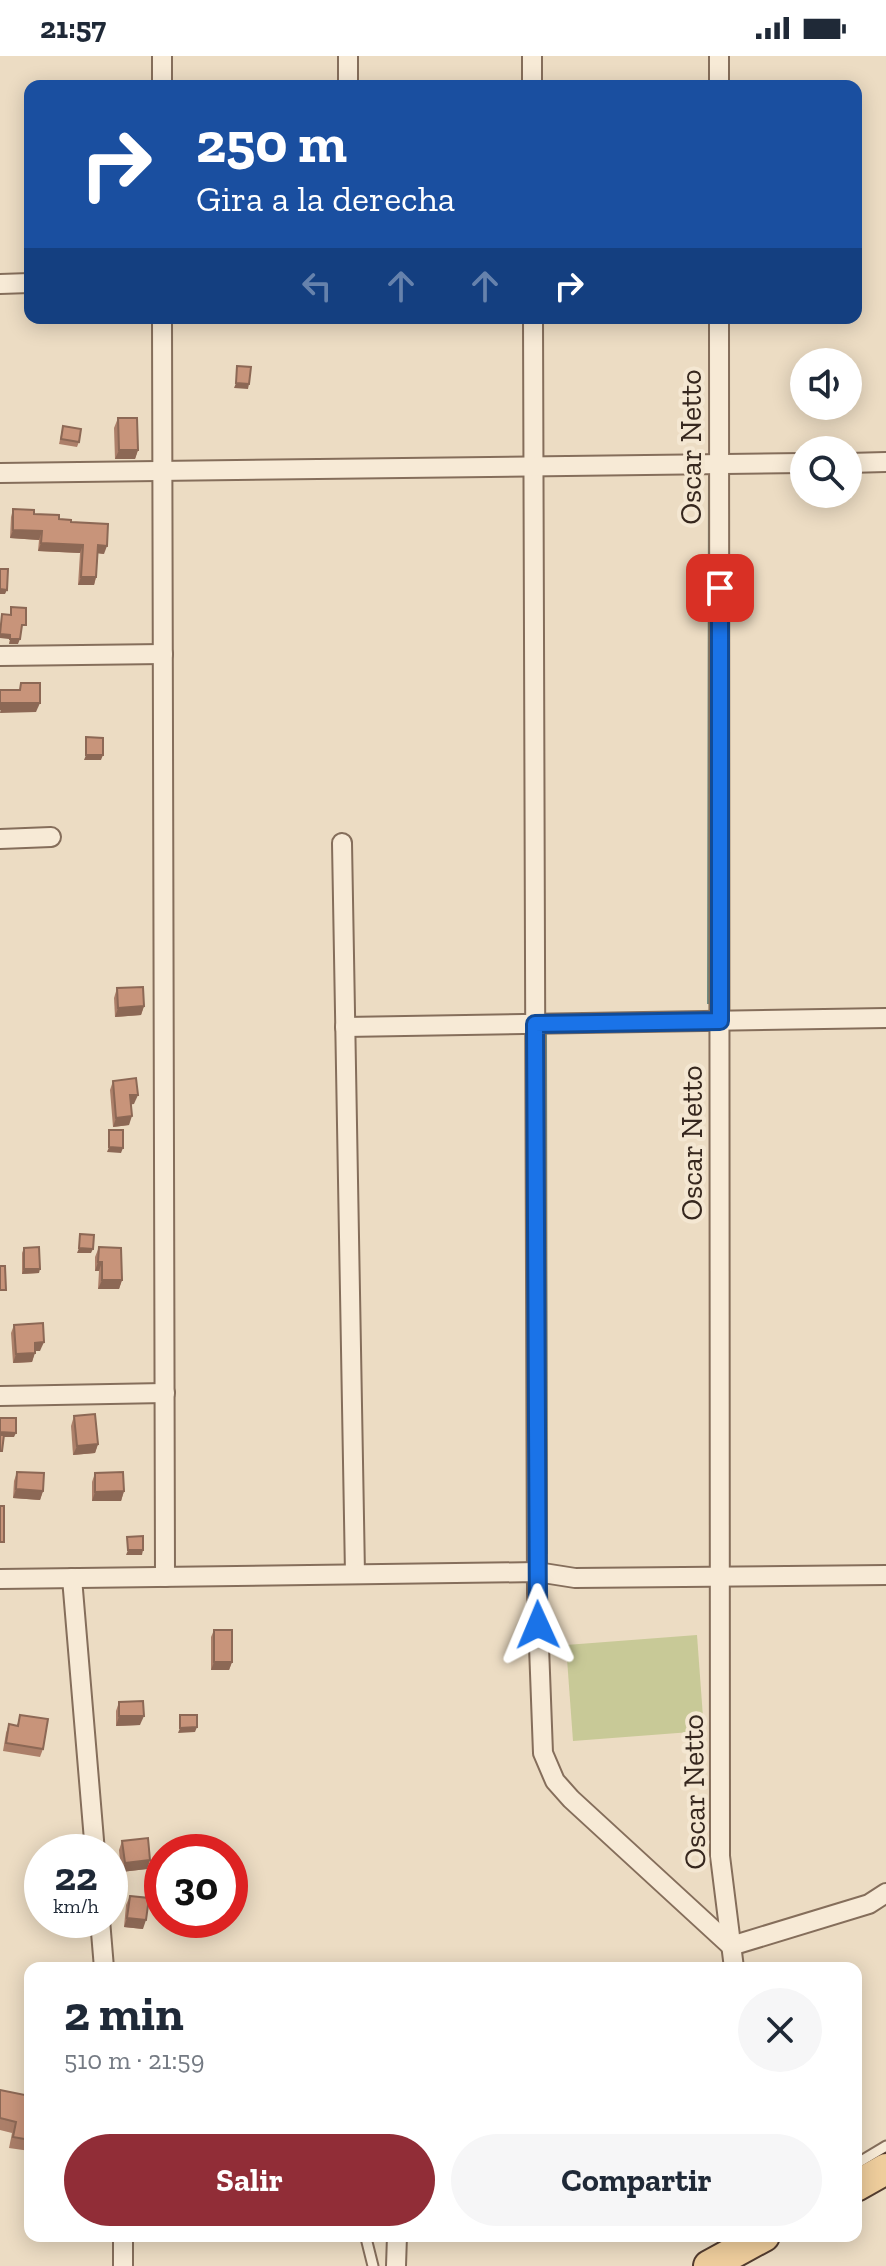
<!DOCTYPE html>
<html lang="es">
<meta charset="utf-8">
<style>
:root{--surface:#fff;--page:#f6f6f7;--text:#1f2937;--muted:#747a83;--accent:#912d37}
body{margin:0;font-family:"Zilla Slab",serif;background:var(--page);color:var(--text);height:100vh;display:flex;flex-direction:column;font-size:30px;white-space:nowrap}
*{box-sizing:border-box;margin:0}
p{font-size:26px;color:var(--muted)}
.icon{flex:none;width:44px;height:44px;fill:none;stroke:currentColor;stroke-width:2;stroke-linecap:round;stroke-linejoin:round}
.map{position:relative;flex:1;overflow:hidden}
.side{position:absolute;left:24px;top:1906px;width:838px;height:280px;display:flex;flex-direction:column;background:var(--surface);border-radius:16px;box-shadow:0 4px 20px #0003}
.side>*{flex:none}
.banner{position:absolute;left:24px;top:24px;width:838px;height:244px;border-radius:16px;box-shadow:0 4px 20px #0003;background:#1a4fa0;color:#fff;overflow:hidden}
.buttons{position:absolute;left:790px;top:292px;display:grid;gap:16px}
.buttons a{display:grid;place-items:center;width:72px;height:72px;border-radius:50%;background:var(--surface);box-shadow:0 4px 20px #0003;font-size:40px}
.speed{position:absolute;left:24px;top:1778px;display:flex;gap:16px;font-size:40px;font-weight:700;text-align:center}
.speed>*{display:grid;place-content:center;width:104px;height:104px;border-radius:50%;background:var(--surface);box-shadow:0 4px 20px #0003;line-height:1}
.speed small{font-size:20px;font-weight:400}
.speed .limit{border:12px solid #d22;background:#fff;color:#111}
.pin{position:absolute;display:grid;place-items:center;width:68px;height:68px;color:#fff;margin:-34px;border-radius:16px;box-shadow:0 4px 12px #0006}
.me{position:absolute;width:88px;margin:-44px;rotate:359deg;stroke-linejoin:round;filter:drop-shadow(0 0 6px #0008)}
.turn{display:flex;align-items:center;gap:28px;height:168px;padding:0 40px;font-size:36px}
.turn .icon{width:104px;height:104px;stroke-width:2.5}
.turn b{display:block;font-size:56px;line-height:68px}
.lanes{display:flex;align-items:center;height:76px;padding:0 40px;background:#0003;justify-content:center;gap:40px;direction:ltr}
.lanes .off{opacity:.35}
.round{display:grid;place-items:center;flex:none;width:84px;height:84px;border-radius:42px;background:var(--page)}
.summary{display:flex;align-items:center;justify-content:space-between;height:136px;padding:0 40px}
h1{font-size:48px;font-weight:700;line-height:60px}
.button{display:flex;gap:16px;margin-top:auto;padding:16px 40px}
.button a{flex:1;height:92px;border-radius:48px;background:var(--accent);color:#fff;font-size:32px;font-weight:700;line-height:92px;text-align:center}
.button a+a{background:var(--page);color:var(--text)}
.status{display:flex;justify-content:space-between;align-items:center;height:56px;padding:0 40px;background:var(--surface);direction:ltr}
.status svg{height:22px;fill:currentColor}
.map>svg:first-child{display:block}
</style>
<div class="status"><b>21:57</b><svg viewBox="0 0 49 12"><path d="M0 12V9h3v3zM5 12V6h3v6zM10 12V3h3v9zM15 12V0h3v12zM26 1h20v11H26zM47 4h2v5h-2z"/></svg></div>
<div class="map">
<svg width="886" height="2210" viewBox="0 0 886 2210">
<defs>
<pattern id="water-rules" width="6" height="5" patternUnits="userSpaceOnUse" patternTransform="scale(2)"><rect width="6" height="5" fill="#a5bfb5"/><path d="M0 2.5h6" fill="none" stroke="#879b93"/></pattern>
</defs>
<rect width="100%" height="100%" fill="#ecdcc3"/>
<path fill="#c8c997" d="M697,1579L704,1675L573,1685L566,1589Z"/>
<g fill="url(#water-rules)" stroke="#6c8c82" stroke-width="2">
<path d="M709,421H710V947H708Z"/>
<path d="M545,977H546L547,1497H546Z"/>
</g>
<g fill="none" stroke-linecap="round" stroke-linejoin="round">
<g stroke="#856e5b" stroke-width="13">
<g id="lane">
<path d="M856,2108L886,2090"/>
<path d="M366,2182L373,2210"/>
</g>
</g>
<g stroke="#856e5b" stroke-width="22">
<g id="street">
<path d="M162,0V30"/>
<path d="M348,0V30"/>
<path d="M532,0V30"/>
<path d="M719,0V30"/>
<path d="M0,228L30,227"/>
<path d="M162,262L165,1521"/>
<path d="M533,262L537,1537L543,1697L555,1725L571,1743L731,1890L869,1848L886,1837"/>
<path d="M719,262L720,1800L734,1912"/>
<path d="M848,407L886,406"/>
<path d="M0,417L804,407"/>
<path d="M0,600L163,598"/>
<path d="M0,783L51,781"/>
<path d="M342,787L355,1518"/>
<path d="M345,971L886,962"/>
<path d="M0,1340L165,1337"/>
<path d="M72,1522L95,1796"/>
<path d="M0,1523L537,1516L575,1522L886,1519"/>
<path d="M100,1864L104,1912"/>
<path d="M123,2180V2210"/>
<path d="M396,2210L397,2180"/>
</g>
</g>
<g stroke="#533c2f" stroke-width="34">
<g id="primary">
<path d="M856,2130L886,2113"/>
<path d="M709,2210L764,2180"/>
</g>
</g>
<use href="#lane" stroke="#f7ead6" stroke-width="9"/>
<use href="#street" stroke="#f7ead6" stroke-width="18"/>
<use href="#primary" stroke="#eecd9c" stroke-width="30"/>
</g>
<g fill="#ac7f69">
<path d="M118,362L138,394L135,403H115L114,372Z"/>
<path d="M63,370L79,386L77,391L59,388Z"/>
<path d="M13,453L71,466L104,498L98,497L96,521L94,529H78L80,497L38,495L39,484L10,482L11,461Z"/>
<path d="M117,932L144,950L141,959L115,961L114,942Z"/>
<path d="M113,1025L134,1048H131L129,1069L113,1071L110,1034Z"/>
<path d="M99,1191L122,1224L119,1233H98L99,1215H95V1201Z"/>
<path d="M24,1192L39,1217L22,1218V1197Z"/>
<path d="M14,1269L40,1295H35L32,1306L13,1307L11,1277Z"/>
<path d="M74,1360L98,1388L95,1397L73,1399L71,1370Z"/>
<path d="M17,1416L43,1435L40,1444L13,1442L14,1425Z"/>
<path d="M95,1417L124,1435L121,1445H92V1426Z"/>
<path d="M214,1574L232,1606L229,1614H211V1581Z"/>
<path d="M119,1646L140,1669L116,1670V1655Z"/>
<path d="M20,1659L43,1693L40,1701L3,1695L6,1677L9,1668L17,1670Z"/>
<path d="M122,1785L150,1804L147,1813L121,1816L119,1794Z"/>
<path d="M130,1840L143,1873L124,1871L126,1849Z"/>
<path d="M0,2034L30,2040V2095L9,2092L12,2077L0,2074Z"/>
</g>
<g fill="#8c6855">
<path d="M236,327L249,328L248,333L234,332Z"/>
<path d="M119,394H138L135,403H115Z"/>
<path d="M13,474L42,475L39,484L10,482Z"/>
<path d="M41,487L83,489L80,497L38,495Z"/>
<path d="M98,489L107,490L104,498L95,497Z"/>
<path d="M81,521H96L94,529H78Z"/>
<path d="M0,533L7,534L5,538H0Z"/>
<path d="M0,578L10,579L9,583L0,582Z"/>
<path d="M10,583H20L18,588H9Z"/>
<path d="M2,647H40L36,656L0,657Z"/>
<path d="M86,699H103L101,704H84Z"/>
<path d="M144,950L141,959L115,961L118,952Z"/>
<path d="M130,1039H138L134,1048L127,1049Z"/>
<path d="M132,1060L129,1069L113,1071L116,1062Z"/>
<path d="M109,1091L123,1092L121,1097L107,1096Z"/>
<path d="M79,1192L93,1193L91,1197H77Z"/>
<path d="M98,1206H102L99,1215H95Z"/>
<path d="M24,1213H40L39,1217L22,1218Z"/>
<path d="M102,1224H122L119,1233H98Z"/>
<path d="M44,1286L40,1295H32L35,1287Z"/>
<path d="M35,1297L32,1306L13,1307L16,1298Z"/>
<path d="M0,1376L16,1377L14,1381H0Z"/>
<path d="M98,1388L95,1397L73,1399L77,1390Z"/>
<path d="M16,1433L43,1435L40,1444L13,1442Z"/>
<path d="M124,1435L121,1445H92L95,1436Z"/>
<path d="M128,1494H143L142,1499H126Z"/>
<path d="M214,1606H232L229,1614H211Z"/>
<path d="M119,1660H144L140,1669L116,1670Z"/>
<path d="M197,1671L195,1676L178,1677L180,1672Z"/>
<path d="M150,1804L147,1813L121,1816L125,1807Z"/>
<path d="M127,1862L146,1864L143,1873L124,1871Z"/>
</g>
<g fill="#c8947a" stroke="#8c6855" stroke-width="2">
<path d="M237,310L251,311L249,328L236,327Z"/>
<path d="M118,362H137L138,394H119Z"/>
<path d="M63,370L81,373L79,386L61,383Z"/>
<path d="M13,453L34,454V458L59,459V463L71,464V466L108,468L107,490L98,489L96,521H81L83,489L41,487L42,475L13,474Z"/>
<path d="M0,513H8L7,534L0,533Z"/>
<path d="M11,551L26,552V569H22L20,583H10V579L0,578L2,558L11,559Z"/>
<path d="M21,627H40V647H2V653H0V634H20Z"/>
<path d="M86,681L103,682V699H86Z"/>
<path d="M143,931L144,950L118,952L117,932Z"/>
<path d="M136,1022L138,1039H130L132,1060L116,1062L113,1025Z"/>
<path d="M109,1074H123V1092L109,1091Z"/>
<path d="M80,1178L94,1179L93,1193L79,1192Z"/>
<path d="M39,1191L40,1213H24V1192Z"/>
<path d="M99,1191L121,1192L122,1224H102V1206H98Z"/>
<path d="M0,1210H5L6,1234H0Z"/>
<path d="M43,1267L44,1286L35,1287V1297L16,1298L14,1269Z"/>
<path d="M95,1358L98,1388L77,1390L74,1360Z"/>
<path d="M0,1362H16V1377L0,1376Z"/>
<path d="M0,1379H4L2,1395H0Z"/>
<path d="M17,1416L44,1417L43,1435L16,1433Z"/>
<path d="M123,1416L124,1435L95,1436V1417Z"/>
<rect x="0" y="1450" width="4" height="36"/>
<path d="M143,1480V1494H128L127,1481Z"/>
<rect x="214" y="1574" width="18" height="32"/>
<path d="M143,1645L144,1660H119V1646Z"/>
<path d="M20,1659L48,1663L43,1693L6,1687L9,1668L18,1670Z"/>
<path d="M180,1659H197V1671L180,1672Z"/>
<path d="M148,1782L150,1804L125,1807L122,1785Z"/>
<path d="M130,1840L149,1842L146,1864L127,1862Z"/>
<path d="M0,2034L30,2040V2084L13,2081L16,2066L0,2062Z"/>
</g>
<g fill="none" stroke-linecap="round" stroke-linejoin="round">
<g stroke="#114b97" stroke-width="20">
<path id="route" d="M538,1569L535,968L720,965V532"/>
</g>
<use href="#route" stroke="#1a73e8" stroke-width="14"/>
</g>
<g text-anchor="middle" stroke-width="8" stroke-linejoin="round" paint-order="stroke">
<g font-size="30" fill="#36271e" stroke="#f4e7d2">
<text transform="translate(691 391) rotate(-90)" y="10">Oscar Netto</text>
<text transform="translate(692 1087) rotate(-90)" y="10">Oscar Netto</text>
<text transform="translate(694 1736) rotate(-91)" y="10">Oscar Netto</text>
</g>
</g>
</svg>
<div class="buttons">
<a><svg class="icon" aria-label="sound" viewBox="0 0 24 24"><path d="M4 9h4l5-4v14l-5-4H4zM17 9q2 3 0 6"/></svg></a>
<a><svg class="icon" aria-label="search" viewBox="0 0 24 24"><circle cx="10" cy="10" r="6"/><path d="M15 15l6 6"/></svg></a>
</div>
<div class="speed"><div>22<small>km/h</small></div><div class="limit">30</div></div>
<div class="pin" style="left:720px;top:532px;background:#d93025"><svg class="icon" aria-label="arrive" viewBox="0 0 24 24"><path d="M6 21V4h12l-3 4 3 4H6"/></svg></div>
<svg class="me" style="left:538px;top:1569px" viewBox="-20 -20 40 40"><path d="M0-17L14 15 0 8-14 15z" fill="#1a73e8" stroke="#fff" stroke-width="4"/></svg>
<div class="banner">
<div class="turn"><svg class="icon" aria-label="right" viewBox="0 0 24 24"><path d="M7 20v-9h11M14 6l5 5-5 5"/></svg><div><b>250 m</b>Gira a la derecha</div></div>
<div class="lanes"><svg class="icon off" aria-label="left" viewBox="0 0 24 24"><path d="M17 20v-9H6M10 6l-5 5 5 5"/></svg><svg class="icon off" aria-label="ahead" viewBox="0 0 24 24"><path d="M12 20V5M6 11l6-6 6 6"/></svg><svg class="icon off" aria-label="ahead" viewBox="0 0 24 24"><path d="M12 20V5M6 11l6-6 6 6"/></svg><svg class="icon" aria-label="right" viewBox="0 0 24 24"><path d="M7 20v-9h11M14 6l5 5-5 5"/></svg></div>
</div>
<section class="side">
<div class="summary"><div><h1>2 min</h1><p>510 m · 21:59</p></div><a class="round"><svg class="icon" aria-label="close" viewBox="0 0 24 24"><path d="M6 6l12 12M18 6L6 18"/></svg></a></div>
<div class="button"><a>Salir</a><a>Compartir</a></div>
</section>
</div>
